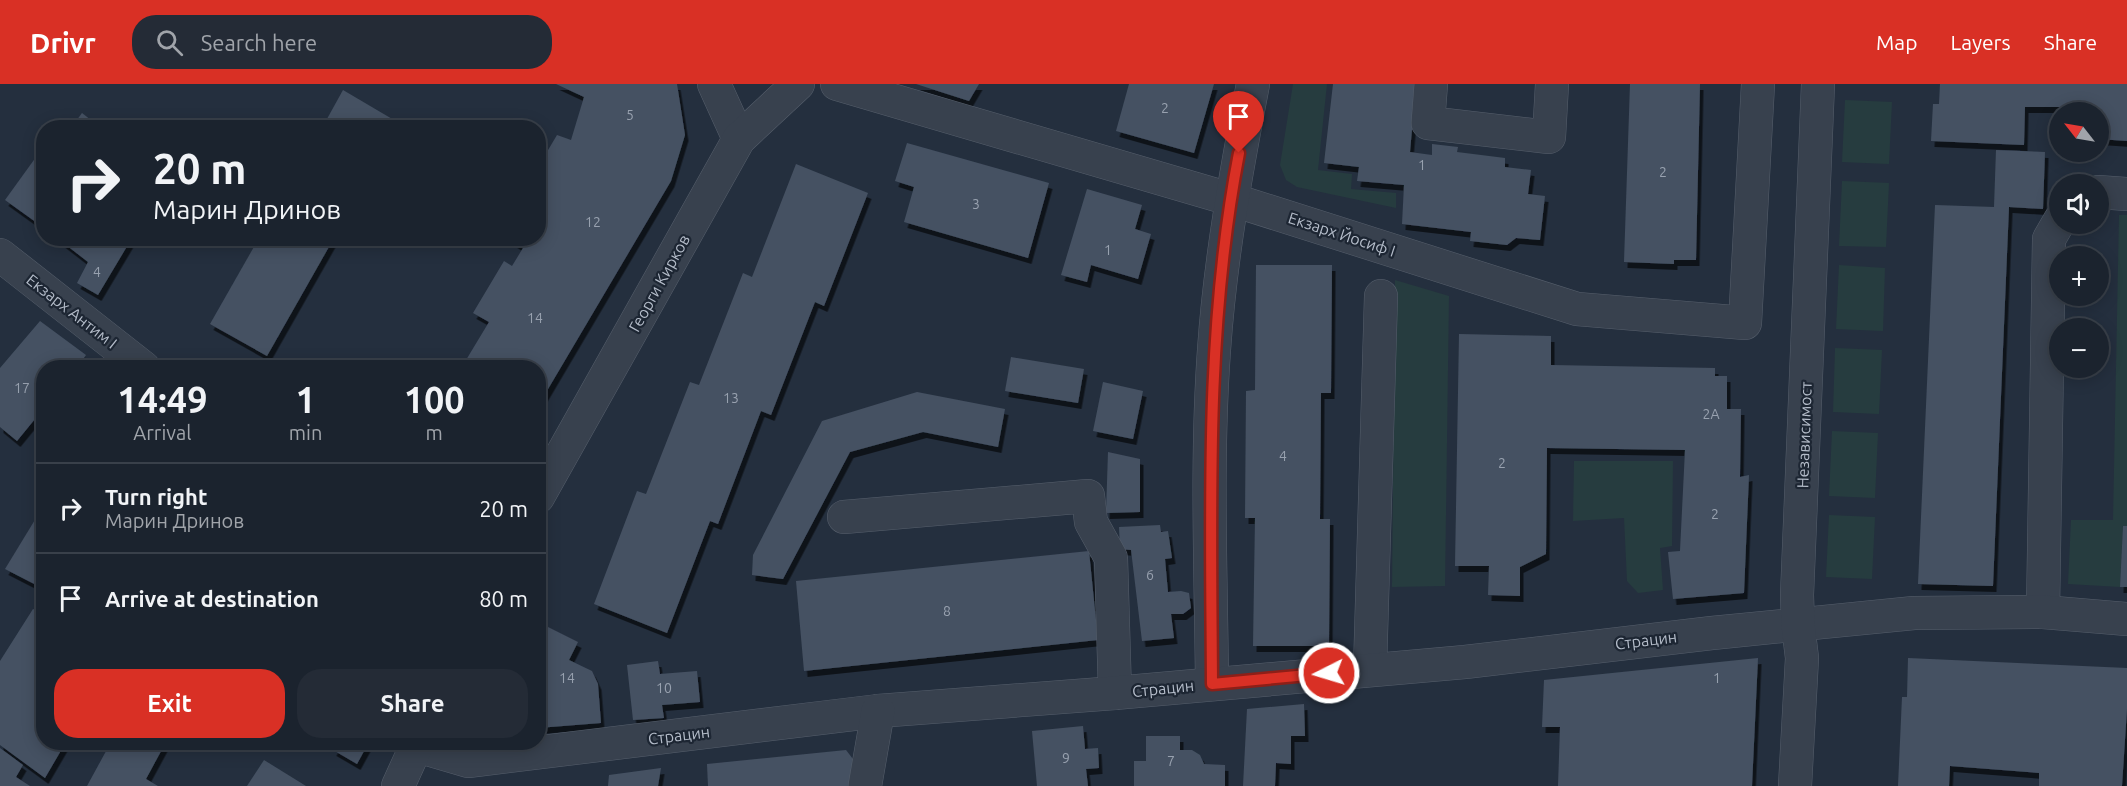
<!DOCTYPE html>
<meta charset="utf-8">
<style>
:root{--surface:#1b232e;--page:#242b36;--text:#f1f3f6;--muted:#a0a4aa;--line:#39404a;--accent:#d93025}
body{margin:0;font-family:Ubuntu,sans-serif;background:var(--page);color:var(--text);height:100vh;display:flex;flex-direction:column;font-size:22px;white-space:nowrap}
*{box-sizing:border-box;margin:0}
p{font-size:20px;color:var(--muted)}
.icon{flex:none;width:33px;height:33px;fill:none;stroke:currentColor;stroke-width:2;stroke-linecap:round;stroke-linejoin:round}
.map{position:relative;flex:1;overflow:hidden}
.sheet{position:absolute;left:36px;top:276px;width:510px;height:390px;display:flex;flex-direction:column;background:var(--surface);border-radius:24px;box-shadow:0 3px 15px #0003,0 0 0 2px var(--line)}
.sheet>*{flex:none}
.banner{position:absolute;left:36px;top:36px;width:510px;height:126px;border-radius:24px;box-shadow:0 3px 15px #0003,0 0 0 2px var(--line);background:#1b232e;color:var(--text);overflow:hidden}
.needle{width:39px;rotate:301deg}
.buttons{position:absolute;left:2049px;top:18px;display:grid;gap:12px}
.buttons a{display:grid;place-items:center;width:60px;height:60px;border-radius:50%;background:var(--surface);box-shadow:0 3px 15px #0003,0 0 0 2px var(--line);font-size:30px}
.pin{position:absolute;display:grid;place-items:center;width:51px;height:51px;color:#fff;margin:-62px -26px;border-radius:50% 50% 50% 0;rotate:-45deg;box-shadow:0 0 6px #0007}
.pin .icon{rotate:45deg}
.me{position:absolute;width:66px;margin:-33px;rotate:265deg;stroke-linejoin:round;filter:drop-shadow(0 0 4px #0008)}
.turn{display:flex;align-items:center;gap:21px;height:126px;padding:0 18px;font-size:27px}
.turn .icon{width:78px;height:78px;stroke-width:2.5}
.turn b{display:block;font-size:42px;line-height:51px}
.eta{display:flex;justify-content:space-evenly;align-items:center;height:102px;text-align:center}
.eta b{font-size:36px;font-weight:700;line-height:42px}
.button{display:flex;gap:12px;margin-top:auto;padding:12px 18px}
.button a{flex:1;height:69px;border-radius:24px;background:var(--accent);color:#fff;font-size:24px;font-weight:700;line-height:69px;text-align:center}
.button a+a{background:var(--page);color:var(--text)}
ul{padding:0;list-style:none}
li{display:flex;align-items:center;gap:18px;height:90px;padding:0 18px;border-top:2px solid var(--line)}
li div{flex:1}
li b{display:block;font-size:22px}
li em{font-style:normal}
header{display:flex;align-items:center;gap:36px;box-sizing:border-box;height:84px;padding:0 30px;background:var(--accent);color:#fff}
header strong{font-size:28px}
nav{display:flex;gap:33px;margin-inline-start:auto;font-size:21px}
.search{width:420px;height:54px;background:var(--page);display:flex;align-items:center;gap:15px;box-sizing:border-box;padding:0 21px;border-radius:24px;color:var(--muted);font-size:22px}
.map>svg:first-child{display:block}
</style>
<header>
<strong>Drivr</strong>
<div class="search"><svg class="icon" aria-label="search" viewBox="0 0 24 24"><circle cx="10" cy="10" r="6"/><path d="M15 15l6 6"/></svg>Search here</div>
<nav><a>Map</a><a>Layers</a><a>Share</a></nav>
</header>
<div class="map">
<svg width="2127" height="702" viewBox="0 0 2127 702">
<defs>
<filter id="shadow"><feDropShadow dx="3.5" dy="6" stdDeviation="0" flood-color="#0009"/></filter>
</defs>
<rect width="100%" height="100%" fill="#242f3e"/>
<g fill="#263c3f">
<path d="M1293,0H1327L1318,86L1352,90L1351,105L1396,109V124L1297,103L1286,96L1280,81Z"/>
<path d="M1845,16L1892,18L1889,80L1842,78Z"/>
<path d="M1842,97L1889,99L1886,163L1839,162Z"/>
<path d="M2119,131H2127V442H2123L2120,503L2068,500L2071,436H2113Z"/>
<path d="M1839,181L1885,184L1883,247L1836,245Z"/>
<path d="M1395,196L1449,212L1445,502L1392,503Z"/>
<path d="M1835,264L1882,266L1879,330L1833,328Z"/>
<path d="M1832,347L1878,349L1875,414L1829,412Z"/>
<path d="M1574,377H1673L1672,462L1660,464L1663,506L1638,509L1627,497L1624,434L1573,437Z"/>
<path d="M1829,431L1875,433L1872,495L1826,493Z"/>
</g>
<g fill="#455162" filter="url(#shadow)">
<path d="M556,0H677L685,51L671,97L538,322V284H446L452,274L463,281L489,238L473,229L504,177L512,182L523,164L514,158L516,154H538V83L557,51L571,56L584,13Z"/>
<path d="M916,0H979L969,17Z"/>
<path d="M1129,0H1214L1194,69L1116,47Z"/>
<path d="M1333,0H1416L1410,68L1432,71V60L1458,63L1457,68L1505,74V83L1531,86L1528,110L1545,112L1540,156L1516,154L1507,161L1470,157L1471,148L1402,140L1404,101L1357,97L1359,83L1324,79Z"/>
<path d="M1630,0H1700L1696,176H1674V180L1624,178Z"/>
<path d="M1940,0H2127V57L2098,55V28H2095V24L2061,23H2025L2024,61L1931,57L1933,20H1939Z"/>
<path d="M343,6L399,39L397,44H322Z"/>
<path d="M82,29L101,44H71Z"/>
<path d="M907,59L1049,99L1028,174L904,138L914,103L895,97Z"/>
<path d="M44,62V144L5,116Z"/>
<path d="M1996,66L2045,68L2043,125L2009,123L1993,502L1918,500L1935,121L1994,123Z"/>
<path d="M796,80L868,109L824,222L815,218L771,331L761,327L718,440L710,437L667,549L594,520L637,407L646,410L690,298L699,301L743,189L752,193Z"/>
<path d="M1087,105L1142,121L1135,145L1151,150L1138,195L1091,181L1087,198L1061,191Z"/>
<path d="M57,154H132L98,211L77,199L88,178Z"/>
<path d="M259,154H334L267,272L210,240Z"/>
<path d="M1256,181H1332L1331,309H1321L1320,435H1330L1329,562H1253L1255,434H1245L1246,307L1255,306Z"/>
<path d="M40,237L86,271L77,284H44V324L17,357L0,343V284Z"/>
<path d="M1459,250L1551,252V281L1715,284V292H1727V325H1741L1740,393L1749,391L1744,509L1673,515L1668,468L1680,467L1685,366L1547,364L1546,470L1520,483V512L1488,511L1489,482H1455Z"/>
<path d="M1011,273L1084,285L1078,319L1005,307Z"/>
<path d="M1103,298L1143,307L1133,355L1093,347Z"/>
<path d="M917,308L1005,325L998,363L923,348L850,368L783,495L752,491L753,471L822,337Z"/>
<path d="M1108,368L1140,375V428L1106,429Z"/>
<path d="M44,421V505L5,485Z"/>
<path d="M1160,441L1161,448L1168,447L1172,474L1165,475L1168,508L1181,507L1189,509L1191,524L1183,530H1171L1174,554L1142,557L1131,466L1120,465L1119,443Z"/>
<path d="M2123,442H2127V503H2120Z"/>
<path d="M1089,467L1098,556L804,587L796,497Z"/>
<path d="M33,525L44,530V658H66L45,694L0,661V577Z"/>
<path d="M538,538L578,558L569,576L592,587L598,600L601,639L538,644Z"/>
<path d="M1758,574L1752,702H1558L1560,643H1542L1544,596Z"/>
<path d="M1908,574L2127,584V625L2122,702H2039V689L1950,682L1949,702H1898L1902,613H1907Z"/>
<path d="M658,577L660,590L697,587L700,618L662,621L664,634L633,636L627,581Z"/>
<path d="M1304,620L1305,652H1291V680L1276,679L1275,702H1243L1247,625Z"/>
<path d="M1083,642L1085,665L1098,664L1099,684L1086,685L1088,702H1037L1032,647Z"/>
<path d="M1146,652H1180V666H1192L1200,671L1204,680L1225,681V702H1134V677H1146Z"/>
<path d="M111,658H166L146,695L158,702H87Z"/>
<path d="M337,658H369L357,680L333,666Z"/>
<path d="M0,664L23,681L16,693L30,702H0Z"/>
<path d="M846,666L856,679L853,702H708L707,680Z"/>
<path d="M264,676L306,702H247Z"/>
<path d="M661,684L658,702H608L609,691Z"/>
</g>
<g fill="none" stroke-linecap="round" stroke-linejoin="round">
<g stroke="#565f6c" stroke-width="34">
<g id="minor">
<path d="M714,0L739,55"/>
<path d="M837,0L1230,115L1577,225L1745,239L1758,0"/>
<path d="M1431,0L1428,39L1549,53L1552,0"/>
<path d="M2098,108L2127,110"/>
<path d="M0,171L144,284"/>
<path d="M538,413L739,55L798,0"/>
<path d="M844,433L1088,412L1091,438L1111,474L1115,609"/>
<path d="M2043,528L2049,155L2060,136"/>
<path d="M1370,585L1381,212"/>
<path d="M1212,600C1211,489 1206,377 1214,266C1220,177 1236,88 1253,0"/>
<path d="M417,662L468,677L878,627L1115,609L1465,578L1712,549L1914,529L2043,528L2127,535"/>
<path d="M398,702L418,658"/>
<path d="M865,702L878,627"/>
<path d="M1795,702L1802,574L1798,541L1797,511L1818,0"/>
</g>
</g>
<use href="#minor" stroke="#38414e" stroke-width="33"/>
</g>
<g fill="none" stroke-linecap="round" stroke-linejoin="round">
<g stroke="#8d1f18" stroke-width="15">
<path id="route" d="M1239,69C1205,244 1211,422 1212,600L1329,589"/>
</g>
<use href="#route" stroke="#d93025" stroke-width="10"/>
</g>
<g text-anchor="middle" stroke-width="4.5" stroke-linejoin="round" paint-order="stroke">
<g font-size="14" fill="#98a1af">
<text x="1165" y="29">2</text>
<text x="630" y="36">5</text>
<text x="1422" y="86">1</text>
<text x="1663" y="93">2</text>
<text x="976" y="125">3</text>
<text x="593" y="143">12</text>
<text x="1108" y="171">1</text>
<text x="97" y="193">4</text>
<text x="535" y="239">14</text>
<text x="22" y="309">17</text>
<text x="731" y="319">13</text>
<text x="1711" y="335">2А</text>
<text x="1283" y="377">4</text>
<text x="1502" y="384">2</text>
<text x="1715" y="435">2</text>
<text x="1150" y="496">6</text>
<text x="947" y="532">8</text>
<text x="567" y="599">14</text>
<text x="1717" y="599">1</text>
<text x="664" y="609">10</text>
<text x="1066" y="679">9</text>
<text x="1171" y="682">7</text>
</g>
<g font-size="16" fill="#b4bcc9" stroke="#1d2633">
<text transform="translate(1342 150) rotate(18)" y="6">Екзарх Йосиф I</text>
<text transform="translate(659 199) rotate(-61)" y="6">Георги Кирков</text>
<text transform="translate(72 227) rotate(38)" y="6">Екзарх Антим I</text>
<text transform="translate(1804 351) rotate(-88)" y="6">Независимост</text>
<text transform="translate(1646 556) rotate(-7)" y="6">Страцин</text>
<text transform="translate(1163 604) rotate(-6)" y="6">Страцин</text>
<text transform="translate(679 651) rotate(-7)" y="6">Страцин</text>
</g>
</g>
</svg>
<div class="buttons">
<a><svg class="needle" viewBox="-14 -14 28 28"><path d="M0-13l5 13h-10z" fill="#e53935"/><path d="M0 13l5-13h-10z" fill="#a0a4aa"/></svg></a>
<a><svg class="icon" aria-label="sound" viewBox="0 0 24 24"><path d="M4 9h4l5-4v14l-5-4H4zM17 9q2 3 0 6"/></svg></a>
<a>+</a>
<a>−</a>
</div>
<div class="pin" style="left:1239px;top:69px;background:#d93025"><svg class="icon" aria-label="arrive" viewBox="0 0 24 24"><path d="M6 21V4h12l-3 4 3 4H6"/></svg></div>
<svg class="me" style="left:1329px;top:589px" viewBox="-20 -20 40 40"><circle r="17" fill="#d93025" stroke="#fff" stroke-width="3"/><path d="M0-11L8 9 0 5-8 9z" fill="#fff"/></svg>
<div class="banner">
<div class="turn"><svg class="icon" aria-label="right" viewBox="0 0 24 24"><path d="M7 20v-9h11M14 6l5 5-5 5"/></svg><div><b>20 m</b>Марин Дринов</div></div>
</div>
<section class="sheet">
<div class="eta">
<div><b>14:49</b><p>Arrival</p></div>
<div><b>1</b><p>min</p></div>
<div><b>100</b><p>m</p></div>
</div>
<ul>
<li><svg class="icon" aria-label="right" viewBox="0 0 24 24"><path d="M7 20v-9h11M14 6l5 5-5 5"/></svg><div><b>Turn right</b><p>Марин Дринов</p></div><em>20 m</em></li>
<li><svg class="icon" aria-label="arrive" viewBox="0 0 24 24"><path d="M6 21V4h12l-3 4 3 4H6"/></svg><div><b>Arrive at destination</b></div><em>80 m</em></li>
</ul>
<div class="button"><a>Exit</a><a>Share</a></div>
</section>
</div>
